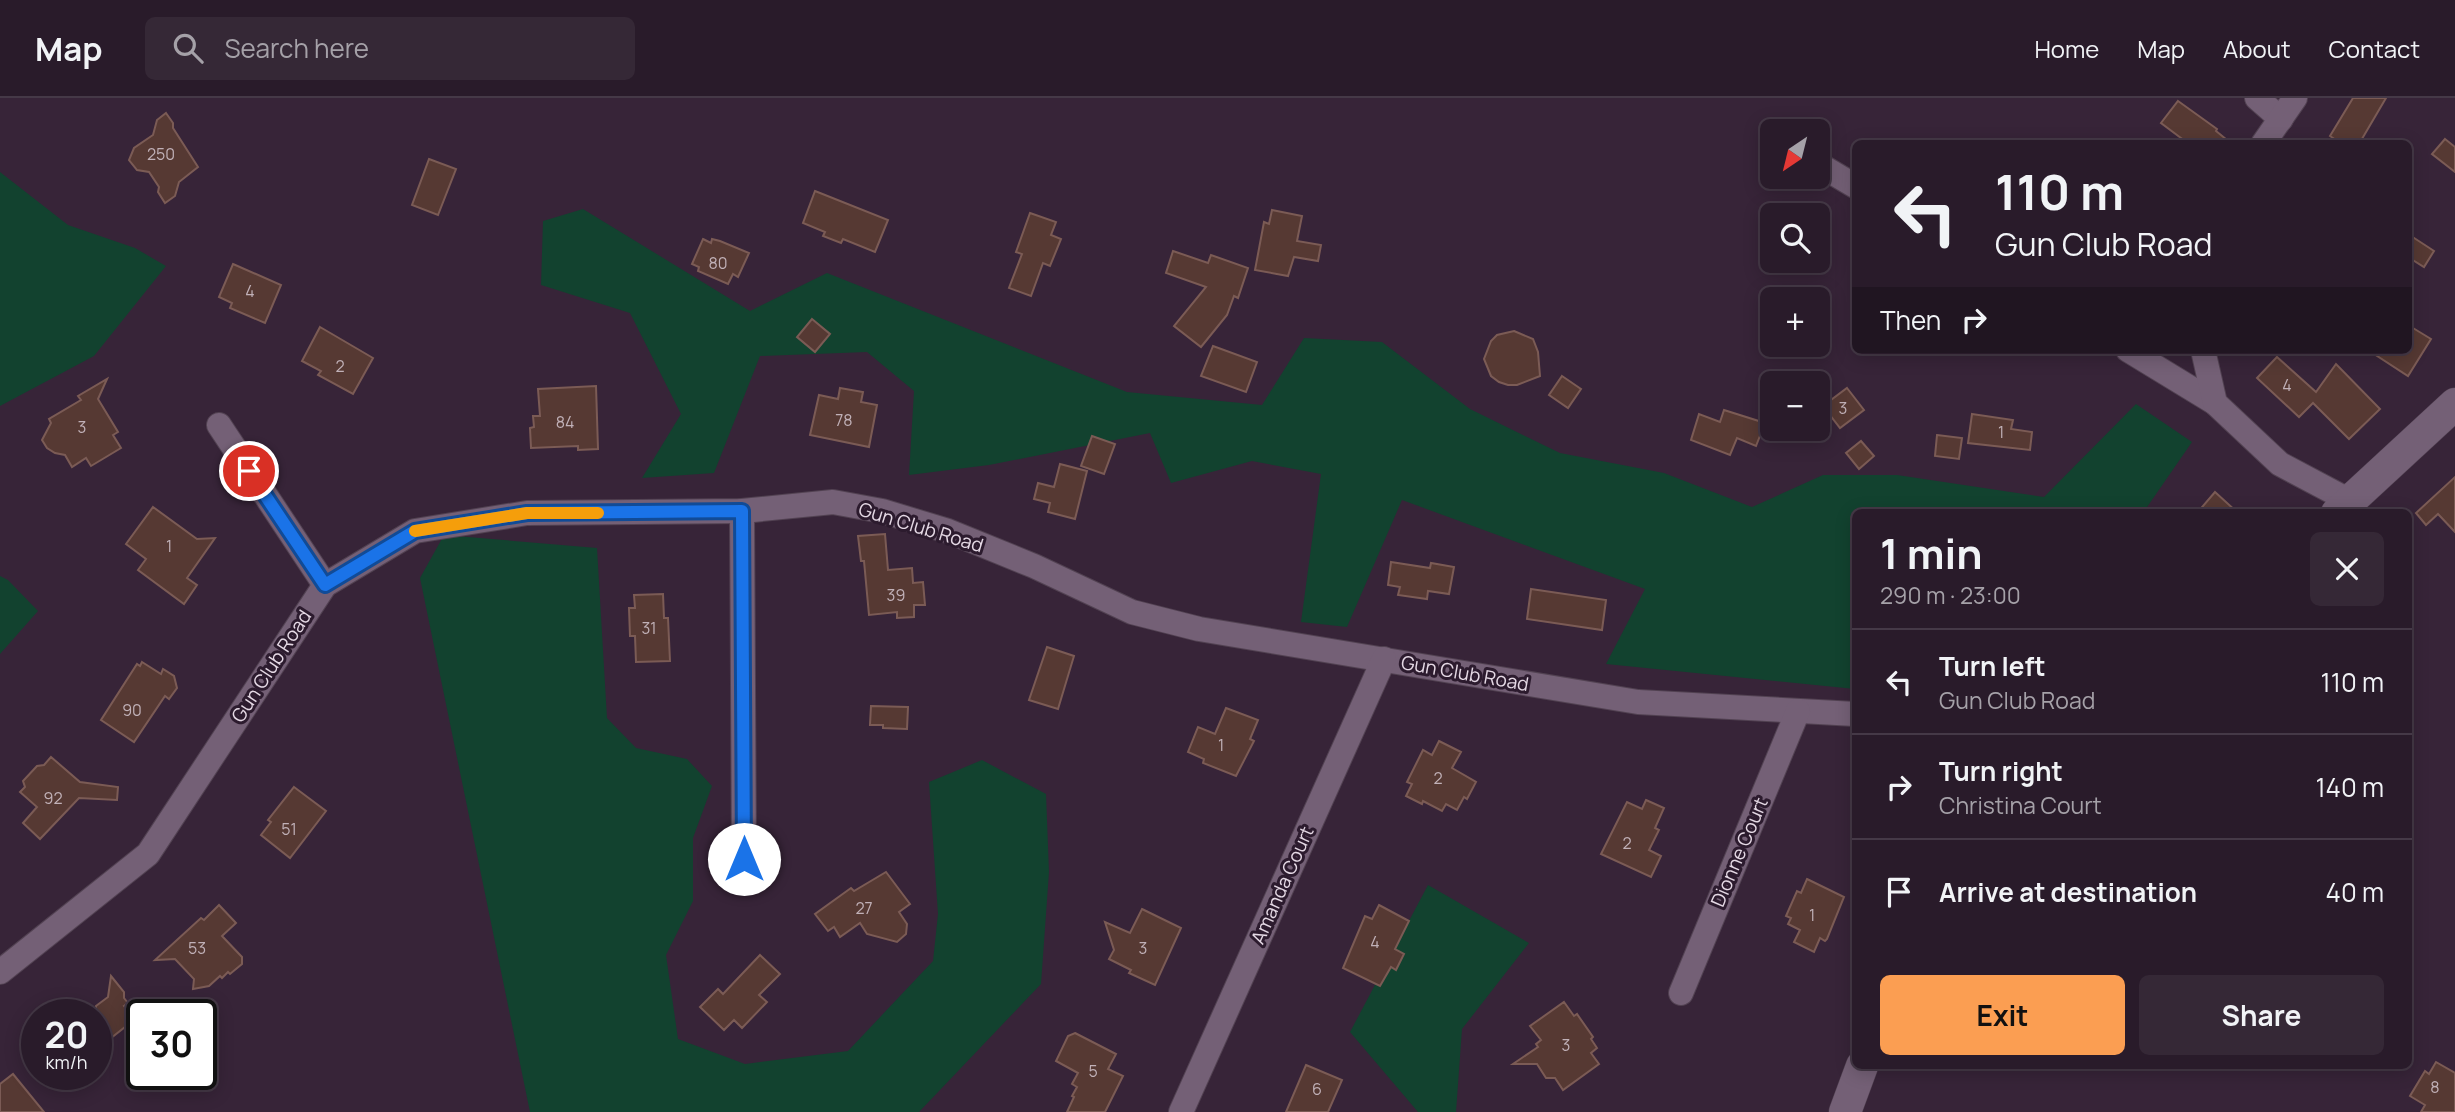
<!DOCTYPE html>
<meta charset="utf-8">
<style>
:root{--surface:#291b2a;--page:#352836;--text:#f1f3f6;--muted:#a5a1a8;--line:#453947;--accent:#fb9e52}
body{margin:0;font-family:Manrope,sans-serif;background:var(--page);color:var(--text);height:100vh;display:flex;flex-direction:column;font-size:26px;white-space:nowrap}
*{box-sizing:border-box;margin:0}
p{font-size:23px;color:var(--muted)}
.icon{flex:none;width:38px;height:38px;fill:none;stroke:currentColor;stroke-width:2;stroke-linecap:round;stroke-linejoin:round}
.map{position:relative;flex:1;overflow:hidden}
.panel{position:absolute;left:1852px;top:411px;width:560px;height:560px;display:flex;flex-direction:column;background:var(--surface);border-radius:10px;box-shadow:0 4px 18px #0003,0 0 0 2px var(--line)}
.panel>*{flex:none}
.guide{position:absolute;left:1852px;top:42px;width:560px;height:214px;border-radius:10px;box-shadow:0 4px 18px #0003,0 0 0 2px var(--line);background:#291b2a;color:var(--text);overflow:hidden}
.needle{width:46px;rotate:215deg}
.tools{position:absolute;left:1760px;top:21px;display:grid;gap:14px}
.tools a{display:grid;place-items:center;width:70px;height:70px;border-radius:10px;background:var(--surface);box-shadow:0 4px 18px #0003,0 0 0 2px var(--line);font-size:35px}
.speed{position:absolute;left:21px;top:901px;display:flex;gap:14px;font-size:35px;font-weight:700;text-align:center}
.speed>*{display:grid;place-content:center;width:91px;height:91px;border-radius:50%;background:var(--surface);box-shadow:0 4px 18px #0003,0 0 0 2px var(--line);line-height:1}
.speed small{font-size:18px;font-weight:400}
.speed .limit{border:4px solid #111;border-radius:10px;background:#fff;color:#111}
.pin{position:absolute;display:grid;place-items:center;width:60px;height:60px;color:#fff;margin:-30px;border:4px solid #fff;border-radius:50%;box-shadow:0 2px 7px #0007}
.me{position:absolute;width:77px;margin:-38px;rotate:0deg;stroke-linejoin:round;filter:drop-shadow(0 0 5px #0008)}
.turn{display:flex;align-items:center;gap:24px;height:147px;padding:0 28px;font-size:32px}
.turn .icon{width:91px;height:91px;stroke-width:2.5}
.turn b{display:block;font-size:49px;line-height:60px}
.then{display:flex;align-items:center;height:66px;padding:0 28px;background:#0003;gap:14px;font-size:26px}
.round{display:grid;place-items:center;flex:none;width:74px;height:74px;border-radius:10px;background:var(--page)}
.summary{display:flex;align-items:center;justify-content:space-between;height:119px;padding:0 28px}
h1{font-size:42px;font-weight:700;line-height:52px}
.action{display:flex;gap:14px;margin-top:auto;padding:14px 28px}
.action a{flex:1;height:80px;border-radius:10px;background:var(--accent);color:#111;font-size:28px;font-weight:700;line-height:80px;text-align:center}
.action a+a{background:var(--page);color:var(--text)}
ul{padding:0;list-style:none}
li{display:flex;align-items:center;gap:21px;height:105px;padding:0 28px;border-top:2px solid var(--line)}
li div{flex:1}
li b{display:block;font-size:26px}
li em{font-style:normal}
header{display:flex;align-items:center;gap:42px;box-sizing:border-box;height:98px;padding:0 35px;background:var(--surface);border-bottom:2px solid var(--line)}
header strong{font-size:33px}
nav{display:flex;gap:38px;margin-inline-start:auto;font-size:24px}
.search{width:490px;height:63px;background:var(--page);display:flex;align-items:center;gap:18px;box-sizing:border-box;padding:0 24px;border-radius:10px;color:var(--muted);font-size:26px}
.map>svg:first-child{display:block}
</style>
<header>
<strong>Map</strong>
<div class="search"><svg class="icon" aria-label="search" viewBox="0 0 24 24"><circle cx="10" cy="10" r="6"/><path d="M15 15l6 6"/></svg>Search here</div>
<nav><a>Home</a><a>Map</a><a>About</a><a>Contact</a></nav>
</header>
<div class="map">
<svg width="2455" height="1014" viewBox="0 0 2455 1014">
<rect width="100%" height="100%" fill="#372438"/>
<g fill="#12422f">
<path d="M0,74L68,127L135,150L166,168L94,258L0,308Z"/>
<path d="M583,111L750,213L827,175L1127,294L1262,307L1304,240L1382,244L1470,311L1560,355L1664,375L1752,409L1823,377H1897L2044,399L2136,306L2192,344L2143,415H1855V591L1606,566L1645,491L1402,402L1347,529L1301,524L1321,376L1252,363L1171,385L1150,335L989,367L909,377L914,293L867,254L760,258L714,375L642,380L681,316L630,215L541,187L543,123Z"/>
<path d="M444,437L597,450L607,620L636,650L687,661L712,688L693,740V803L666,857L678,941L745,966L848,953L933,863L938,816L929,684L982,662L1046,696L1049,774L1041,886L919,1014H530L420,480Z"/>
<path d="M0,478L8,482L38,513L0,556Z"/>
<path d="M1428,787L1529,845L1462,931L1456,1014H1418L1350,934Z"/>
</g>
<g fill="#563933" stroke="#7b5b55" stroke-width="2">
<path d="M2353,0H2386L2359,46H2342L2330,38Z"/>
<path d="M2178,3L2217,31L2216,33L2232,46H2189L2161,25Z"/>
<path d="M166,15L173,25V30L198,69L179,84L175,98L165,105L158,94L159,89L149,74L137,72L129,62L134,50L153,37L157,22Z"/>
<path d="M2445,41L2455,49V74L2432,56Z"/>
<path d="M429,61L456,71L438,117L412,107Z"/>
<path d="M815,93L888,122L875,154L843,141L841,145L823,138L825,134L803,125Z"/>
<path d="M1272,112L1302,118L1297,143L1321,147L1318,163L1294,159L1288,178L1255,172L1264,124L1269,126Z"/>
<path d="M1030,115L1056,124L1051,137L1061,141L1050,168L1043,165L1031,198L1009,190L1022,156L1016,154Z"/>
<path d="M2408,136L2434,153L2424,169L2408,159Z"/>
<path d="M703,141L711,145L712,141L720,143L749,155L738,179L733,176L728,186L698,173L699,169L692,166Z"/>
<path d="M1173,153L1208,165L1211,157L1248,170L1238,200L1234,198L1227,217L1201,249L1174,228L1206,189L1166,175Z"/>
<path d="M233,166L281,187L265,225L230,210L232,205L219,199Z"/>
<path d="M812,221L830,236L815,254L797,239Z"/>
<path d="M2408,227L2431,241L2408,278L2368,252H2408Z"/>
<path d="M320,229L373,260L353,296L318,277L321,273L302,263Z"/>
<path d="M1514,233L1533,241L1538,254L1540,278L1517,287H1508L1499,284L1491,278L1484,261L1491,243L1497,237Z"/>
<path d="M1213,248L1257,264L1246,294L1201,278Z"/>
<path d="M2277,259L2316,294L2336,266L2380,311L2349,341L2313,305L2299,319L2257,280Z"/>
<path d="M1562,278L1581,291L1568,310L1549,297Z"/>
<path d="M107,281L98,301L118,334L113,337L121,350L91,368L86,360L72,369L65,357L55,355L47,350L42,342L51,325L49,321L81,302L78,298Z"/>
<path d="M596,288L598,351L578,352V348L531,350L530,330L534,329L533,318H540L538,291Z"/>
<path d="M840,290L863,294L861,304L877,307L869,349L810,337L819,297L838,301Z"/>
<path d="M1847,290L1864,312L1840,330L1823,308Z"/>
<path d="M1724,312L1765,325L1756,348L1737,340L1730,357L1691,342L1699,316L1720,324Z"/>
<path d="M1972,316L2013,322L2011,331L2032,334L2030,352L1968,345Z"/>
<path d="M1937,337L1962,340L1959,361L1935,358Z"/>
<path d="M1092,338L1115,346L1104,376L1081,368Z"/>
<path d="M1861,343L1874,358L1859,371L1846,355Z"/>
<path d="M1060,366L1087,373L1075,421L1048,414L1050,405L1034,401L1038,385L1054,389Z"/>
<path d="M2455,379V434L2438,416L2426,427L2416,415Z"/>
<path d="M2215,394L2238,415H2197Z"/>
<path d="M153,409L197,441L215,440L187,480L197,487L184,506L138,472L146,461L126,446Z"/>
<path d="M885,436L888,472L912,470L913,485L923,484L925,507H914V519L897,520V514L869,517L864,463H861L858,438Z"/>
<path d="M1391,464L1430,470L1431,465L1454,469L1449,496L1428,493L1427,501L1398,497L1400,489L1388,487Z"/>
<path d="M1531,491L1606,502L1602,532L1527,521Z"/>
<path d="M663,496L664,520H668L670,563L636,564L635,538H630L629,510H635L634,497Z"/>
<path d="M1047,549L1074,558L1058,611L1029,602Z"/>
<path d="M142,564L161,576L163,571L174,578L177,590L169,601L165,598L134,644L101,622L137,566L140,568Z"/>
<path d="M871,608L908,609L907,631L883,630V627H870Z"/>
<path d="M1226,610L1258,622L1250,641L1254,643L1236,678L1203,665L1204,661L1188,654L1198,629L1215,636Z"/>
<path d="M1439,643L1461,654L1452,670L1476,684L1467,701L1464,699L1457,712L1446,706L1442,713L1423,703L1422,706L1406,698L1412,686L1407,684L1423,652L1432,657Z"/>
<path d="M51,659L80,684L118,689L117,702L79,700L40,741L23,725L37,709L20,694L25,689L23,683L37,668L44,667Z"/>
<path d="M294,689L326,713L290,760L261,737L271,724L268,722Z"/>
<path d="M1646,702L1664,710L1655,730L1659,732L1649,752L1661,758L1651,779L1601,756L1627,704L1642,711Z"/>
<path d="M886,774L910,806L899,814L907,826L906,836L897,844L867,836L860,825L840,839L834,829L828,833L815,816L851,790L854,793Z"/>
<path d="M1807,781L1844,799L1827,841L1825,843L1820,840L1814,854L1794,844L1800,832L1788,826L1791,820L1786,818L1797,793L1801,795Z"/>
<path d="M219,807L236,825L222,838L242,859V866L230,876L228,874L222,880L220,878L209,888L193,891L194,881L175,861L155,862L201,820L204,822Z"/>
<path d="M1379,807L1409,823L1395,851L1404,856L1396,872L1391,869L1380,888L1343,870L1365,818L1372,821Z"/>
<path d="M1142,811L1181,830L1155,887L1129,875L1131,872L1109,861L1114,852L1105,824L1130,835Z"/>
<path d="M760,857L780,876L759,897L767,904L742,930L734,922L724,932L700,909L718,891L723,896Z"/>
<path d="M111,878L124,894V900L128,905L124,908L135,921L96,952V908L108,899Z"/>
<path d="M1564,904L1574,918L1577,916L1593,939L1591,941L1597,950L1591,955L1599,966L1563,992L1555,980H1546L1537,966H1513L1538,949L1536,946L1541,942L1530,928Z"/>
<path d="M1075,935L1116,956L1108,971L1123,978L1105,1014H1067L1074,999L1072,998L1077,989L1072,986L1078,975L1056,963L1068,938Z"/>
<path d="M2436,964L2455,975V1014H2421L2425,1007L2410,998L2425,973L2429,976Z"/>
<path d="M1306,967L1342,982L1328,1014H1286Z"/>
<path d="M13,976L44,1014H0V986Z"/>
</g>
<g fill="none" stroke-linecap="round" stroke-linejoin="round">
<g stroke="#524252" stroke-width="26">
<g id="minor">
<path d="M2257,0L2281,21"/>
<path d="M2263,46L2295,0"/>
<path d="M1818,66L1855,88"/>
<path d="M2128,252L2215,305"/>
<path d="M2203,252L2215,305L2280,366L2350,403"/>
<path d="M219,327L325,487"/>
<path d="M742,413L744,761"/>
<path d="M0,874L148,756L325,487L415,433L527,415L742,413L833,404L882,413L948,433L1034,468L1132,514L1199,531L1638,604L1855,616"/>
<path d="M1681,895L1798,613"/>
<path d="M1181,1014L1384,561"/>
</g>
</g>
<g stroke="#524252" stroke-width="33">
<g id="tertiary">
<path d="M2337,415L2455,306"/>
<path d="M1845,1014L1862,968"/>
</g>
</g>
<use href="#minor" stroke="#746076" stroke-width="24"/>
<use href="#tertiary" stroke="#746076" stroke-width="32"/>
</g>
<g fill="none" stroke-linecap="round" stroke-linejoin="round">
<g stroke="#114b97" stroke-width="18">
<path id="route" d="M249,373L325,487L415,433L527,415L742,413L744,761"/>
</g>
<use href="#route" stroke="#1a73e8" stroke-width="12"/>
<path stroke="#f59e0b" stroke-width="12" d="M415,433L527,415H598"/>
</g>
<g text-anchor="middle" stroke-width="6" stroke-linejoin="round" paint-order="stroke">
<g font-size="16" fill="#c1b1b8">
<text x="161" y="62">250</text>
<text x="718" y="171">80</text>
<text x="250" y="199">4</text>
<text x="340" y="274">2</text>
<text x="2287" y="293">4</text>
<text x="1843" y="316">3</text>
<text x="844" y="328">78</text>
<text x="565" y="330">84</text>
<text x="82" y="335">3</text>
<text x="2001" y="340">1</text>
<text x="169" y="454">1</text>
<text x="896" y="503">39</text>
<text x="649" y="536">31</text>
<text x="132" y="618">90</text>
<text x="1221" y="653">1</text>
<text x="1438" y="686">2</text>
<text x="53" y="706">92</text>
<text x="289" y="737">51</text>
<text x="1627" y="751">2</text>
<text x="864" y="816">27</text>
<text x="1812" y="823">1</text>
<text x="1375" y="850">4</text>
<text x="197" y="856">53</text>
<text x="1143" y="856">3</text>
<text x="1566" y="953">3</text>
<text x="1093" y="979">5</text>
<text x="2435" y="995">8</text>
<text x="1317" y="997">6</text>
</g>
<g font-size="19" fill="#e5d9e5" stroke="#2c1b2e">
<text transform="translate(921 429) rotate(17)" y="7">Gun Club Road</text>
<text transform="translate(271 568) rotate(-57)" y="7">Gun Club Road</text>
<text transform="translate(1465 575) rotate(10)" y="7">Gun Club Road</text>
<text transform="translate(1739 754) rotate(-67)" y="7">Dionne Court</text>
<text transform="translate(1282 787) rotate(-66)" y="7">Amanda Court</text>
</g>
</g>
</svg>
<div class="tools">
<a><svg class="needle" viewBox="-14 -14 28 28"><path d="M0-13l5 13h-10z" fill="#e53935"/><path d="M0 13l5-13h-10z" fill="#a5a1a8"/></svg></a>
<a><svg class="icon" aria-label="search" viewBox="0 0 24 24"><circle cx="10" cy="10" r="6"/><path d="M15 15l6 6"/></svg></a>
<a>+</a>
<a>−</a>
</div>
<div class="speed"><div>20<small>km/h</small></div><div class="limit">30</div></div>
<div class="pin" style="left:249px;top:373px;background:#d93025"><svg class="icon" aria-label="arrive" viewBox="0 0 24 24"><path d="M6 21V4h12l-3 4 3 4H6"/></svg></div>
<svg class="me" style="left:744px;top:761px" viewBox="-20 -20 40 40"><circle r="19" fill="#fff"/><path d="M0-13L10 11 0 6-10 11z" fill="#1a73e8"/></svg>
<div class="guide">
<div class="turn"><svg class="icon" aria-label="left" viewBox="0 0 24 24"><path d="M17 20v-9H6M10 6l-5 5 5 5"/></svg><div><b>110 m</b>Gun Club Road</div></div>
<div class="then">Then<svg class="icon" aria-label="right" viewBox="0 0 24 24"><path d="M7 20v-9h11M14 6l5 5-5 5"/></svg></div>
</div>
<section class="panel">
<div class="summary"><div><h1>1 min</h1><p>290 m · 23:00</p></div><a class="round"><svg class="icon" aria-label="close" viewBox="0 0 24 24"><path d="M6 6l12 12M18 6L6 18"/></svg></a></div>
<ul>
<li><svg class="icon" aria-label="left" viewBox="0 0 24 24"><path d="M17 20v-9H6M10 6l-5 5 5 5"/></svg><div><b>Turn left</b><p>Gun Club Road</p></div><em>110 m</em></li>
<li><svg class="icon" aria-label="right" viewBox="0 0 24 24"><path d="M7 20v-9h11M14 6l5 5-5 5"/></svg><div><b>Turn right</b><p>Christina Court</p></div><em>140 m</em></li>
<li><svg class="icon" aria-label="arrive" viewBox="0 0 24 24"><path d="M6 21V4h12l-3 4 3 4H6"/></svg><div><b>Arrive at destination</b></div><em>40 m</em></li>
</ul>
<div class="action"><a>Exit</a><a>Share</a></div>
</section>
</div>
